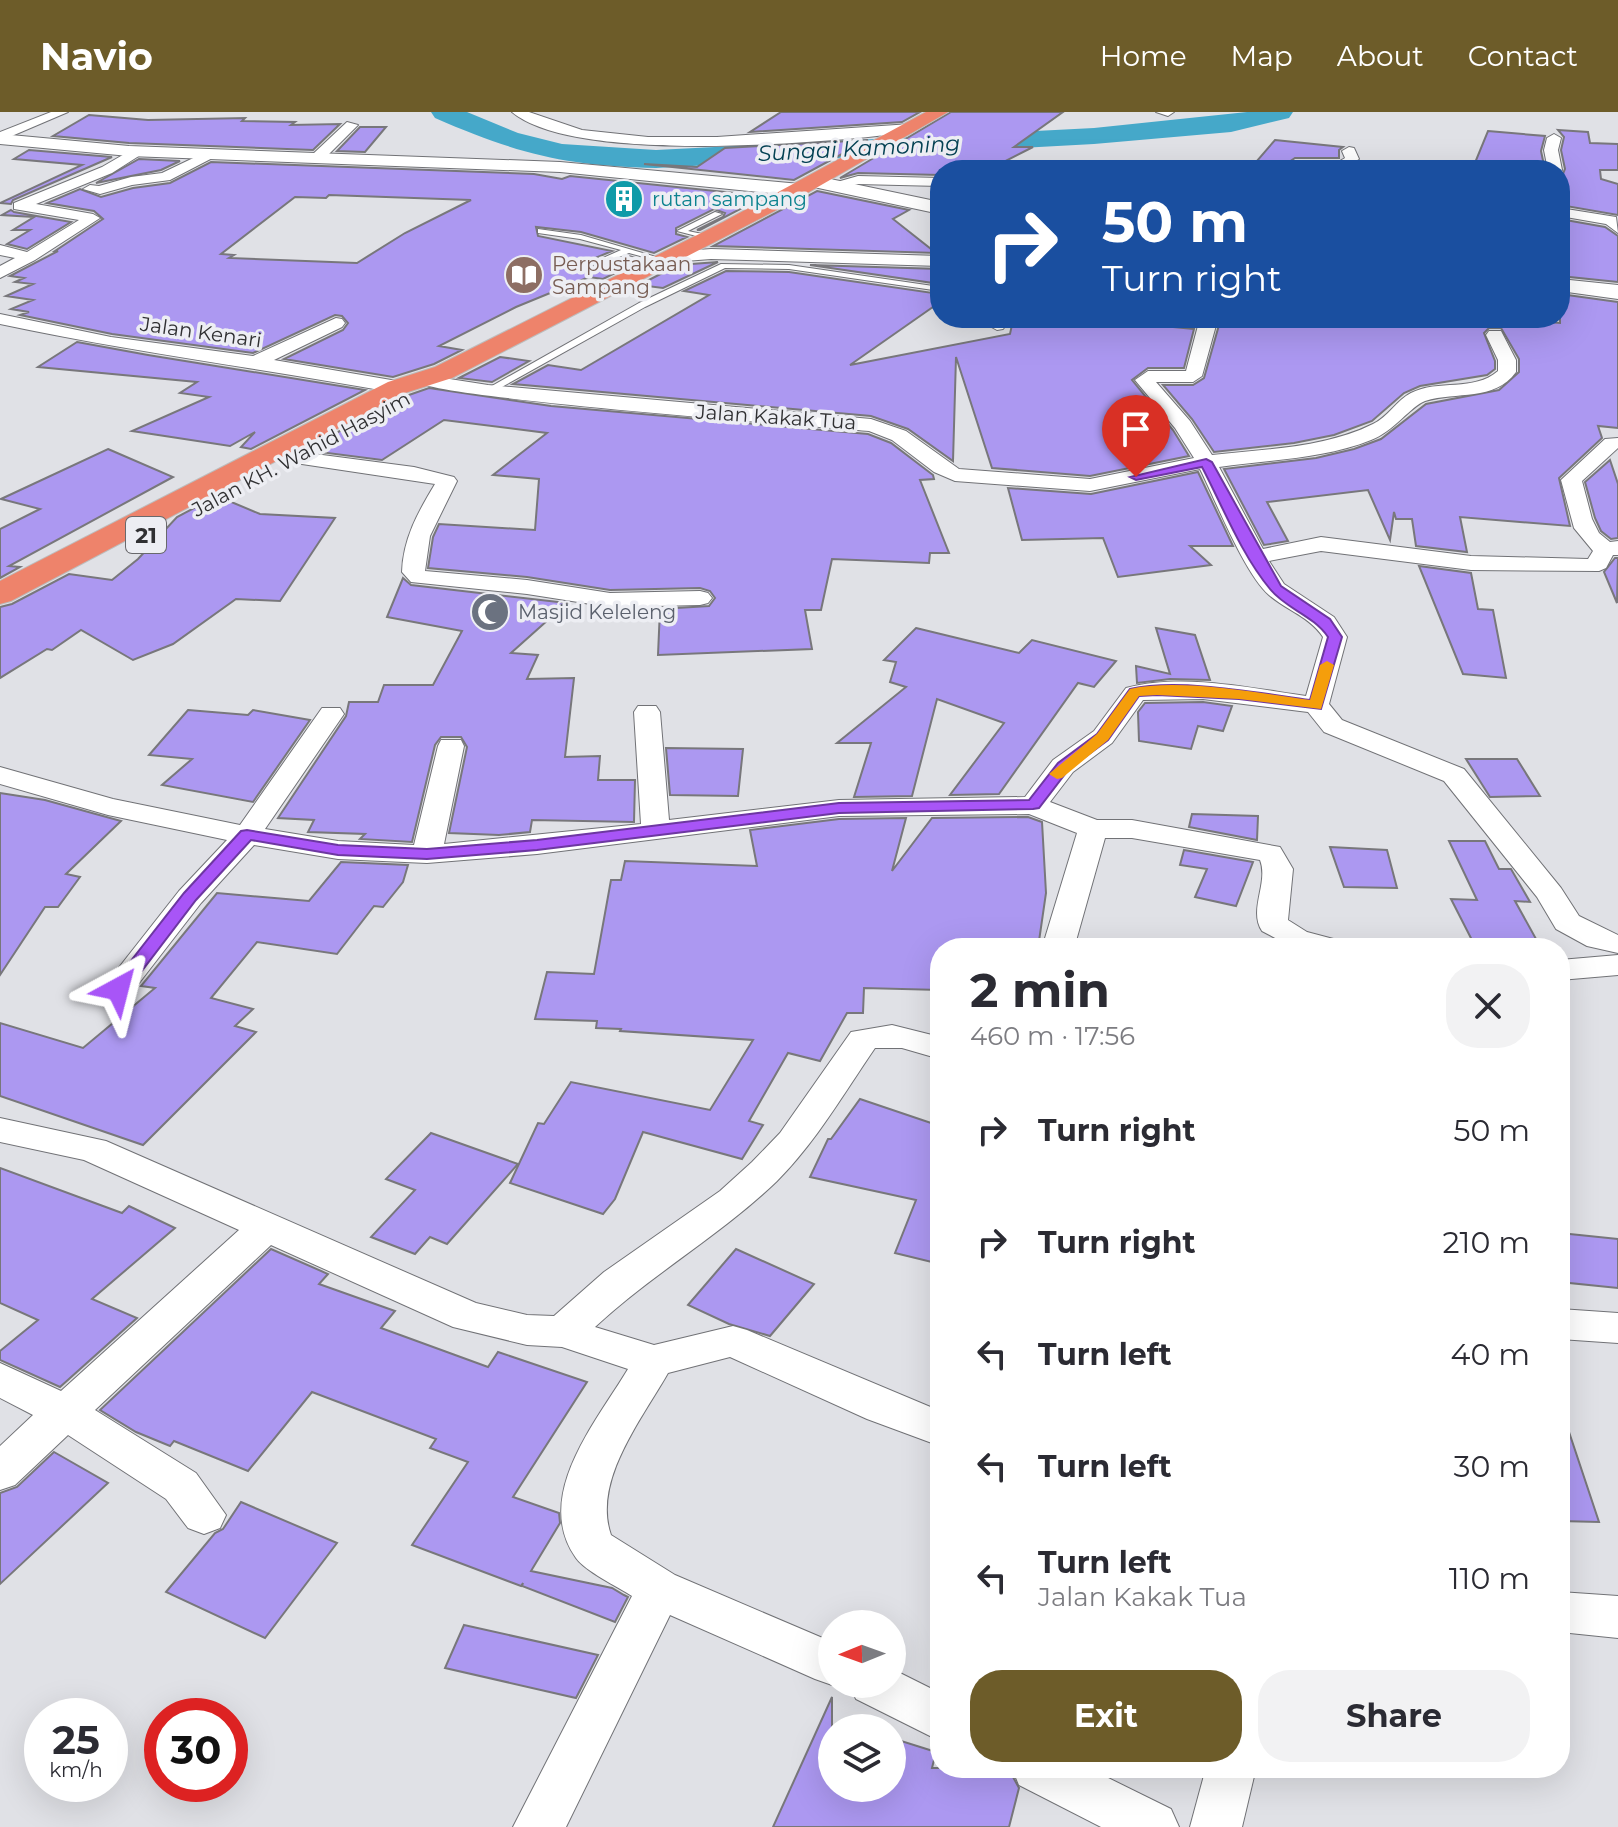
<!DOCTYPE html>
<meta charset="utf-8">
<style>
:root{--surface:#fff;--page:#f2f2f3;--text:#2b2b33;--muted:#7c7c81;--accent:#6d5c29}
body{margin:0;font-family:Montserrat,sans-serif;background:var(--page);color:var(--text);height:100vh;display:flex;flex-direction:column;font-size:30px;white-space:nowrap}
*{box-sizing:border-box;margin:0}
p{font-size:26px;color:var(--muted)}
.icon{flex:none;width:44px;height:44px;fill:none;stroke:currentColor;stroke-width:2;stroke-linecap:round;stroke-linejoin:round}
.map{position:relative;flex:1;overflow:hidden}
.details{position:absolute;left:930px;top:826px;width:640px;height:840px;display:flex;flex-direction:column;background:var(--surface);border-radius:32px;box-shadow:0 8px 32px #0002}
.details>*{flex:none}
.top-card{position:absolute;left:930px;top:48px;width:640px;height:168px;border-radius:32px;box-shadow:0 8px 32px #0002;background:#1a4fa0;color:#fff;overflow:hidden}
.needle{width:52px;rotate:269deg}
.controls{position:absolute;left:818px;top:1498px;display:grid;gap:16px}
.controls a{display:grid;place-items:center;width:88px;height:88px;border-radius:50%;background:var(--surface);box-shadow:0 8px 32px #0002;font-size:40px}
.speed{position:absolute;left:24px;top:1586px;display:flex;gap:16px;font-size:40px;font-weight:700;text-align:center}
.speed>*{display:grid;place-content:center;width:104px;height:104px;border-radius:50%;background:var(--surface);box-shadow:0 8px 32px #0002;line-height:1}
.speed small{font-size:20px;font-weight:400}
.speed .limit{border:12px solid #d22;background:#fff;color:#111}
.pin{position:absolute;display:grid;place-items:center;width:68px;height:68px;color:#fff;margin:-82px -34px;border-radius:50% 50% 50% 0;rotate:-45deg;box-shadow:0 0 8px #0007}
.pin .icon{rotate:45deg}
.me{position:absolute;width:88px;margin:-44px;rotate:38deg;stroke-linejoin:round;filter:drop-shadow(0 0 6px #0008)}
.turn{display:flex;align-items:center;gap:28px;height:168px;padding:0 40px;font-size:36px}
.turn .icon{width:104px;height:104px;stroke-width:2.5}
.turn b{display:block;font-size:56px;line-height:68px}
.round{display:grid;place-items:center;flex:none;width:84px;height:84px;border-radius:32px;background:var(--page)}
.head{display:flex;align-items:center;justify-content:space-between;height:136px;padding:0 40px}
h1{font-size:48px;font-weight:700;line-height:60px}
.primary-button{display:flex;gap:16px;margin-top:auto;padding:16px 40px}
.primary-button a{flex:1;height:92px;border-radius:32px;background:var(--accent);color:#fff;font-size:32px;font-weight:700;line-height:92px;text-align:center}
.primary-button a+a{background:var(--page);color:var(--text)}
ul{padding:0;list-style:none}
li{display:flex;align-items:center;gap:24px;height:112px;padding:0 40px}
li div{flex:1}
li b{display:block;font-size:30px}
li em{font-style:normal}
header{display:flex;align-items:center;gap:48px;box-sizing:border-box;height:112px;padding:0 40px;background:var(--accent);color:#fff}
header strong{font-size:38px}
nav{display:flex;gap:44px;margin-inline-start:auto;font-size:28px}
.map>svg:first-child{display:block}
</style>
<header>
<strong>Navio</strong>
<nav><a>Home</a><a>Map</a><a>About</a><a>Contact</a></nav>
</header>
<div class="map">
<svg width="1618" height="1715" viewBox="0 0 1618 1715">
<rect width="100%" height="100%" fill="#e0e1e6"/>
<g fill="none" stroke-linecap="round" stroke-linejoin="round">
<path fill="#45a8c9" fill-rule="evenodd" d="M431,0H467L518,21L562,32L656,38L1094,16L1247,0H1293L1289,6L1231,20L1094,32L656,56C565,54 518,42 435,6Z"/>
</g>
<g fill="#ac98f1" stroke="#78777b" stroke-width="2" fill-rule="evenodd">
<path d="M781,0H920L902,10L750,20Z"/>
<path d="M951,0H1063L1014,35H1033L988,58H940V63L858,61L840,66Z"/>
<path d="M89,3L148,8L245,6L242,9L295,10L291,13L340,12L313,38L129,31L53,24Z"/>
<path d="M360,15H386L365,40L337,39Z"/>
<path d="M1558,18L1588,20L1590,31L1618,32V58H1600L1601,67L1618,72V103L1560,93V69L1565,57L1561,38L1564,25Z"/>
<path d="M1488,19L1545,24L1541,39L1545,58H1472Z"/>
<path d="M868,28L794,68L644,52L697,55L725,36Z"/>
<path d="M1275,28L1343,35L1339,38V46H1295L1286,52L1291,58L1250,57Z"/>
<path d="M29,38L112,45L13,88L11,92L0,91L82,53L14,47Z"/>
<path d="M139,47L180,49L161,58L96,71Z"/>
<path d="M211,50L534,62L562,67L570,64L765,84L700,118H697L723,105L725,101L714,97L676,116V122L687,125L654,141L581,120L536,115L538,124L612,139L593,147L592,152L596,157L629,144L642,148L603,167L589,165L516,195L439,234L462,238L434,252L393,265L284,247L343,218L348,211L342,204L335,203L253,241L112,222L20,203L29,200L11,197L33,188L6,184L33,172L15,170L24,166L10,164L58,139H55L103,107L94,99L47,91L80,77L101,85L133,76L170,71ZM329,83L471,88L405,121L357,151L229,146L234,143L221,142L295,85L326,86Z"/>
<path d="M817,79L909,98L893,107L936,141L713,134Z"/>
<path d="M11,98L14,100L71,110L27,137L7,132L30,118H13L34,105L2,103Z"/>
<path d="M1560,107L1605,115L1618,124V170L1560,164Z"/>
<path d="M718,150L663,176L639,173L678,153Z"/>
<path d="M810,153L940,157V172Z"/>
<path d="M726,159L789,160L940,182V190L850,253L1010,222L1013,208L1036,211L1035,206L1100,208L1194,217L1184,256H1148L1132,268L1173,318L1189,344L1090,364L992,356L956,245L953,349L908,317L871,304L513,272L548,253L581,258L709,183L684,179Z"/>
<path d="M1560,182L1618,190V316L1598,314L1602,326L1559,366L1570,414L1460,405L1467,440L1416,434L1412,407H1396L1394,400L1390,428L1368,378L1267,390L1288,429L1264,433L1224,357L1316,346L1354,337L1381,327L1426,292L1499,278L1519,260V247L1501,216H1489L1484,221L1495,249V257L1487,263L1420,274L1404,281L1372,309L1334,323L1294,331L1214,340L1192,307L1163,273H1193L1204,266L1221,206H1313L1406,213L1402,206H1494L1560,211Z"/>
<path d="M77,230L148,243L365,278L251,337L241,335L255,320L230,334L132,319L209,285L180,281L197,270L38,255Z"/>
<path d="M500,245L529,249L492,270L459,266Z"/>
<path d="M429,276L551,294L868,322L891,331L933,363L934,367L920,368L949,441H930L929,451L832,447L821,498H805L812,537L658,543L660,497L709,494L715,486L710,479L700,476L610,478L527,465L428,456L433,425L439,412L535,418L539,367L493,363L547,321L444,308L382,348L304,338L406,284Z"/>
<path d="M108,337L173,365L9,454L20,455L0,466V417L40,397L1,387Z"/>
<path d="M1610,348L1618,372V426L1611,427L1601,419L1595,406L1585,370Z"/>
<path d="M1198,360L1233,434H1190L1211,453L1118,465L1103,426L1022,428L1008,376L1091,382Z"/>
<path d="M217,384L260,402L335,406L280,489L236,487L173,532L133,548L81,518L52,538L47,537L0,566V495L12,492L69,462L112,468L138,447L177,405Z"/>
<path d="M1615,446H1618L1617,491L1604,460Z"/>
<path d="M1419,454L1471,461L1478,497L1493,498L1506,566L1463,562Z"/>
<path d="M403,466L411,473L567,491L511,541L538,543L527,567L574,566L565,645L600,644L598,668H635L634,710L532,708L530,720L499,723L449,721L467,635L461,625H441L435,633L412,730L360,727L365,722L308,720L314,708L278,706L346,604L349,590H378L384,573H433L462,519L387,505Z"/>
<path d="M916,516L1019,541L1032,528L1116,549L1094,575L1078,571L999,682L950,683L1004,611L937,587L912,684L854,685L871,631H837L906,575L890,570L896,550L884,548Z"/>
<path d="M1156,516L1195,523L1210,568L1170,567L1137,571L1136,554L1170,562Z"/>
<path d="M1203,590L1232,594L1223,619L1198,614L1191,637L1139,629L1138,600L1145,591Z"/>
<path d="M188,598L248,603L253,598L310,608L253,690L162,673L192,647L149,643Z"/>
<path d="M666,636L743,637L738,684L670,683Z"/>
<path d="M1466,647H1517L1540,684L1490,685Z"/>
<path d="M0,681L45,688L121,709L66,762L80,765L58,795H45L0,863Z"/>
<path d="M1192,702L1258,704L1257,728L1189,715Z"/>
<path d="M1028,705L1042,710L1046,781L1038,836H940V878L864,876L863,901H847L820,949L788,941L749,1009L763,1013L742,1047L643,1020L615,1087L603,1102L510,1071L538,1011L544,1012L571,970L710,998L753,928L620,919L621,917L596,916L597,909L535,907L547,860L594,862L611,768H621L625,749L757,754L750,718L839,707L906,706L892,759L932,706Z"/>
<path d="M1449,729H1485L1499,757H1511L1530,790L1515,789L1541,836H1476L1451,787L1477,788Z"/>
<path d="M1330,735L1387,738L1397,776L1344,775Z"/>
<path d="M1184,738L1253,750L1236,794L1195,785L1207,757L1180,753Z"/>
<path d="M341,750L408,753L403,770L383,795L374,794L337,842L257,830L211,886L253,897L235,914L256,920L143,1033L0,984V911L83,936L155,876L141,874L217,781L309,789Z"/>
<path d="M860,987L940,1014V1152L895,1141L916,1088L810,1065L828,1027H831Z"/>
<path d="M431,1021L518,1052L447,1132L430,1125L415,1142L371,1125L415,1078L386,1067Z"/>
<path d="M0,1056L122,1101L129,1094L175,1116L92,1187L137,1206L60,1275L0,1248V1239L38,1208L0,1191Z"/>
<path d="M1560,1121L1618,1127V1176L1560,1170Z"/>
<path d="M271,1137L328,1162L319,1172L395,1199L381,1216L488,1255L498,1240L587,1270L513,1385L559,1401L560,1411L531,1459L612,1476L624,1483L628,1485L615,1510L522,1474L523,1471L521,1474L412,1433L468,1350L430,1336L436,1327L312,1280L248,1359L174,1329L170,1334L136,1320L100,1298Z"/>
<path d="M736,1137L814,1172L770,1224L729,1212L688,1193Z"/>
<path d="M1560,1311H1566L1599,1410L1560,1409Z"/>
<path d="M54,1340L108,1371L0,1472V1381L17,1375Z"/>
<path d="M241,1390L337,1431L265,1526L166,1480L215,1421L223,1417Z"/>
<path d="M464,1513L598,1543L576,1586L445,1556Z"/>
<path d="M832,1585V1676H892V1626L936,1640L932,1656H982L1013,1665L1019,1676L1009,1715H773Z"/>
</g>
<g fill="none" stroke-linecap="round" stroke-linejoin="round">
<g stroke="#717276" stroke-width="2">
<g id="service">
<path d="M715,100L722,102L688,119L712,124V128L677,119Z"/>
<path d="M538,117L581,123L670,149L666,151L629,141L597,154L594,150L621,138L580,127L538,121Z"/>
<path d="M721,152L789,153L940,175V179L789,157L725,156L645,195L491,281L483,279L639,191Z"/>
</g>
</g>
<g stroke="#717276" stroke-width="2">
<g id="minor">
<path d="M51,0H68L0,29V20Z"/>
<path d="M512,0H529L582,18L648,25H717L911,12L917,16L911,20C828,31 575,53 512,0Z"/>
<path d="M1156,0H1174L1168,4Z"/>
<path d="M347,10L358,13L323,48H313V42Z"/>
<path d="M1554,22L1561,26L1558,38L1562,58L1560,61V58H1548L1544,38L1547,26Z"/>
<path d="M1349,35L1354,36L1359,47L1343,57H1296L1289,53L1296,49H1340L1345,46L1342,39Z"/>
<path d="M133,37L145,40L112,61L36,92L93,102L100,106L35,148L0,166V154L15,146L0,143V133L27,140L79,108L14,97V91L102,55Z"/>
<path d="M210,38L222,41L170,68L132,73L100,82L83,77L90,73L99,74L131,65L162,61Z"/>
<path d="M858,64L940,66V74L858,72L830,78L823,74Z"/>
<path d="M1560,96L1616,105L1618,121L1606,112L1560,104Z"/>
<path d="M711,137L940,144V154L711,147L672,150L664,145L672,140Z"/>
<path d="M0,202L111,225L253,244L336,206L342,207L345,211L342,215L274,248L397,269L406,275L397,281C265,257 131,240 0,212Z"/>
<path d="M993,206H1011L1003,217L997,218L988,213Z"/>
<path d="M1200,206H1218L1202,264L1193,270H1156L1190,309L1212,343C1265,337 1325,336 1373,312C1388,305 1397,288 1411,281C1438,267 1474,280 1498,259V248L1486,223L1489,219H1501L1516,248V260C1494,290 1457,279 1425,289C1411,294 1393,320 1371,328C1324,347 1268,348 1219,355L1263,437L1321,425L1471,444L1588,447L1593,439L1574,416L1561,368L1605,327L1618,326V336L1582,369L1592,407L1599,421L1610,430L1618,429V443H1613L1606,456L1599,459L1471,458L1321,439L1269,449L1284,472L1334,505L1347,525L1329,592L1342,608L1464,657L1561,776L1579,804L1618,823V841L1587,834L1556,817L1537,785L1444,669L1324,620L1308,600L1203,587L1143,588L1112,631L1073,660L1050,690L1097,708H1132L1280,735L1293,757L1288,808L1307,820L1341,829L1346,836H1294L1262,819C1248,798 1269,771 1260,748L1132,726H1105L1074,836H1042L1077,721L1029,702L839,704L537,742L427,751L338,747L254,733L201,791L129,884L118,887L107,884L102,877L179,779L227,728L108,703L0,672V655L113,687L240,713L322,596H340L344,602L265,717L338,729L414,733L438,634L441,628H461L464,634L444,732L641,712L634,600L638,594H656L660,600L669,708L839,688L1025,685L1053,648L1094,619L1126,576C1183,561 1249,576 1306,584L1323,525C1310,505 1286,498 1269,483C1244,461 1216,389 1200,357L1090,379L955,369L934,360L892,328L869,319C815,314 431,286 415,269L424,263L488,273L871,307L906,319L959,357L1090,367L1194,346L1175,316L1135,268L1148,259H1186Z"/>
<path d="M269,336L414,355L454,365L457,369L430,424L425,459L527,468L610,481L700,479L708,481L712,486L708,491L700,493L610,495L527,482L411,470L402,460C403,427 418,400 435,372L262,346L259,342Z"/>
<path d="M1618,843V863L1560,868V848Z"/>
<path d="M892,913L940,925V947L902,936H875C844,981 816,1030 777,1069C721,1123 652,1162 595,1215L654,1233L733,1214L747,1218L940,1299V1334L867,1307L730,1245L668,1261C642,1307 592,1369 611,1423L675,1463L832,1530V1572H836L832,1573L815,1567L670,1503L566,1715H513L632,1484C618,1475 585,1459 576,1446C532,1384 597,1309 628,1257L562,1235L527,1233L453,1215L271,1133L95,1298L196,1361L226,1403L220,1416L204,1422L188,1416L166,1387L68,1323L15,1373L0,1378V1334L33,1303L0,1286V1251L61,1279L239,1118L84,1048L0,1030V1006L106,1029L476,1191L527,1203L554,1204L604,1160L720,1079L752,1050L780,1021L851,920Z"/>
<path d="M1560,1197L1618,1201V1231L1560,1227Z"/>
<path d="M1560,1480L1618,1484V1526L1560,1520Z"/>
<path d="M892,1557L940,1581V1629L856,1587L849,1572H892Z"/>
<path d="M1012,1656H1088L1171,1697L1179,1715H1101L1019,1673Z"/>
<path d="M1206,1656H1256L1242,1715H1190Z"/>
</g>
</g>
<g stroke="#717276" stroke-width="2">
<g id="tertiary">
<path d="M0,22L129,34L560,50L800,72L809,78L800,84L560,60L129,44L0,32Z"/>
<path d="M816,64L940,90V102L809,74L807,70Z"/>
<path d="M1560,167L1618,173V187L1560,179Z"/>
</g>
</g>
<g stroke="#bdbdbd" stroke-width="2">
<path id="trunk" d="M926,0H948L790,91L452,266L405,281L11,489L0,492V469L388,270L435,255L723,110Z"/>
</g>
<use href="#service" fill="#fff" fill-rule="evenodd"/>
<use href="#minor" fill="#fff" fill-rule="evenodd"/>
<use href="#tertiary" fill="#fff" fill-rule="evenodd"/>
<use href="#trunk" fill="#ee836b" fill-rule="evenodd"/>
</g>
<path fill="#a855f7" stroke="#6d37a1" stroke-width="2" d="M1206,347L1212,350L1281,474L1330,507L1342,525L1321,597L1239,587L1157,583L1139,584L1108,628L1069,657L1039,696L1033,697L839,701L537,738L427,747L338,743L251,728L196,788L125,881L118,882L109,877L184,781L241,719L247,718L338,733L427,737L537,728L839,691L1029,688L1058,651L1097,622L1130,577C1180,566 1258,581 1310,588L1328,525C1313,503 1286,497 1270,477C1241,442 1223,395 1202,355L1136,368L1130,365Z"/>
<path fill="#f59e0b" d="M1327,549L1334,553L1321,597L1239,587L1157,583L1139,584L1108,628L1062,666L1057,667L1049,662L1097,622L1130,577C1180,566 1258,581 1310,588L1320,553Z"/>
<defs>
<g id="building-disc" transform="scale(2)"><circle r="9.5" fill="#0f9aa8" stroke="#edeef3"/><path d="M-4-6H4V6H1V3H-1V6H-4ZM-2.5-4.3h1.7v1.8h-1.7ZM.8-4.3h1.7v1.8H.8ZM-2.5-1h1.7V.8h-1.7ZM.8-1h1.7V.8H.8Z" fill="#fff"/></g>
<g id="library-disc" transform="scale(2)"><circle r="9.5" fill="#8d6e63" stroke="#edeef3"/><path d="M-6-4Q-3-5.5-.7-3.5V5Q-3 3-6 4ZM6-4Q3-5.5 .7-3.5V5Q3 3 6 4Z" fill="#fff"/></g>
<g id="mosque-disc" transform="scale(2)"><circle r="9.5" fill="#6b7280" stroke="#edeef3"/><path d="M3.5-4.9A6 6 0 1 0 3.5 4.9A5 5 0 1 1 3.5-4.9Z" fill="#fff"/></g>
</defs>
<g fill-rule="evenodd">
<use href="#building-disc" x="624" y="87"/>
<use href="#library-disc" x="524" y="163"/>
<use href="#mosque-disc" x="490" y="500"/>
</g>
<g text-anchor="middle" stroke-width="7" stroke-linejoin="round" paint-order="stroke">
<g font-size="20" fill="#0d838f" stroke="#edeef3" text-anchor="start">
<text x="652" y="94">rutan sampang</text>
</g>
<g font-size="20" fill="#785e54" stroke="#edeef3" text-anchor="start">
<text x="552" y="159">Perpustakaan<tspan x="552" dy="23">Sampang</tspan></text>
</g>
<g font-size="20" fill="#303032" stroke="#edeef3">
<text transform="translate(201 220) rotate(8)" y="7">Jalan Kenari</text>
<text transform="translate(776 305) rotate(4)" y="7">Jalan Kakak Tua</text>
<text transform="translate(301 342) rotate(-28)" y="7">Jalan KH. Wahid Hasyim</text>
</g>
<g font-size="20" fill="#5b616d" stroke="#edeef3" text-anchor="start">
<text x="518" y="507">Masjid Keleleng</text>
</g>
<g font-size="22" font-style="italic" fill="#044153" stroke="#edeef3">
<text transform="translate(859 36) rotate(-3)" y="8">Sungai Kamoning</text>
</g>
<rect fill="#edeef3" stroke="#69696c" stroke-width="2" x="126" y="405" width="40" height="36" rx="6"/>
<g font-size="22" font-weight="bold" fill="#303032">
<text x="146" y="431">21</text>
</g>
</g>
</svg>
<div class="controls">
<a><svg class="needle" viewBox="-14 -14 28 28"><path d="M0-13l5 13h-10z" fill="#e53935"/><path d="M0 13l5-13h-10z" fill="#7c7c81"/></svg></a>
<a><svg class="icon" aria-label="layers" viewBox="0 0 24 24"><path d="M12 4l9 5-9 5-9-5zM3 14l9 5 9-5"/></svg></a>
</div>
<div class="speed"><div>25<small>km/h</small></div><div class="limit">30</div></div>
<div class="pin" style="left:1136px;top:365px;background:#d93025"><svg class="icon" aria-label="arrive" viewBox="0 0 24 24"><path d="M6 21V4h12l-3 4 3 4H6"/></svg></div>
<svg class="me" style="left:118px;top:877px" viewBox="-20 -20 40 40"><path d="M0-17L14 15 0 8-14 15z" fill="#a855f7" stroke="#fff" stroke-width="4"/></svg>
<div class="top-card">
<div class="turn"><svg class="icon" aria-label="right" viewBox="0 0 24 24"><path d="M7 20v-9h11M14 6l5 5-5 5"/></svg><div><b>50 m</b>Turn right</div></div>
</div>
<section class="details">
<div class="head"><div><h1>2 min</h1><p>460 m · 17:56</p></div><a class="round"><svg class="icon" aria-label="close" viewBox="0 0 24 24"><path d="M6 6l12 12M18 6L6 18"/></svg></a></div>
<ul>
<li><svg class="icon" aria-label="right" viewBox="0 0 24 24"><path d="M7 20v-9h11M14 6l5 5-5 5"/></svg><div><b>Turn right</b></div><em>50 m</em></li>
<li><svg class="icon" aria-label="right" viewBox="0 0 24 24"><path d="M7 20v-9h11M14 6l5 5-5 5"/></svg><div><b>Turn right</b></div><em>210 m</em></li>
<li><svg class="icon" aria-label="left" viewBox="0 0 24 24"><path d="M17 20v-9H6M10 6l-5 5 5 5"/></svg><div><b>Turn left</b></div><em>40 m</em></li>
<li><svg class="icon" aria-label="left" viewBox="0 0 24 24"><path d="M17 20v-9H6M10 6l-5 5 5 5"/></svg><div><b>Turn left</b></div><em>30 m</em></li>
<li><svg class="icon" aria-label="left" viewBox="0 0 24 24"><path d="M17 20v-9H6M10 6l-5 5 5 5"/></svg><div><b>Turn left</b><p>Jalan Kakak Tua</p></div><em>110 m</em></li>
</ul>
<div class="primary-button"><a>Exit</a><a>Share</a></div>
</section>
</div>
